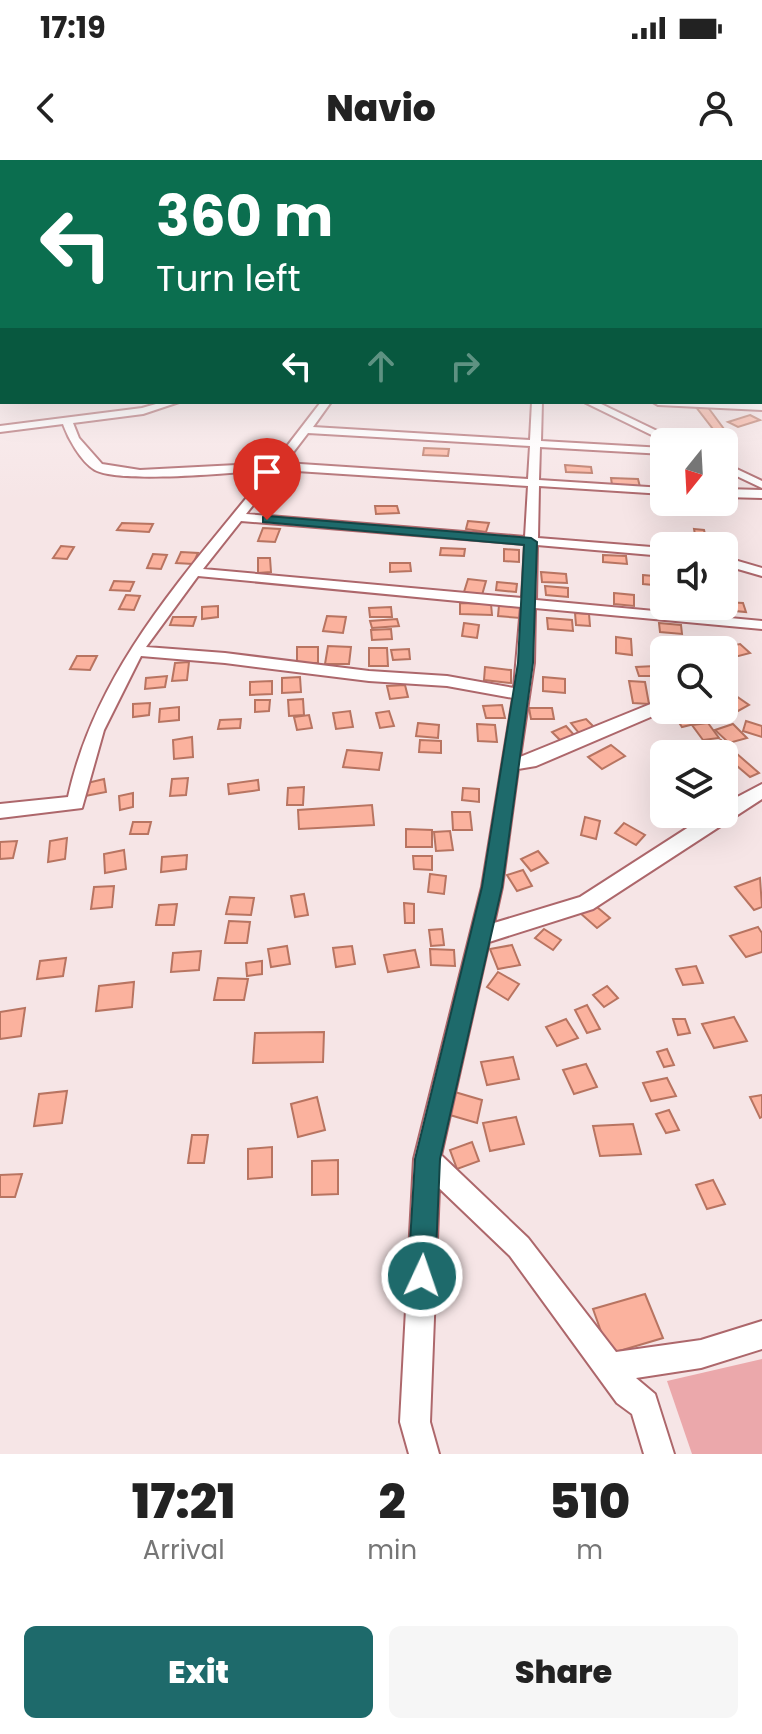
<!DOCTYPE html>
<style>
:root{--surface:#fff;--page:#f6f6f6;--text:#222;--muted:#767676;--accent:#1e6a6b}
body{margin:0;font-family:Poppins,sans-serif;background:var(--page);color:var(--text);height:100vh;display:flex;flex-direction:column;font-size:30px;white-space:nowrap}
*{box-sizing:border-box;margin:0}
p{font-size:26px;color:var(--muted)}
.icon{flex:none;width:44px;height:44px;fill:none;stroke:currentColor;stroke-width:2;stroke-linecap:round;stroke-linejoin:round}
.map{position:relative;height:1294px;overflow:hidden}
.details{display:flex;flex-direction:column;background:var(--surface);flex:1}
.details>*{flex:none}
.hud{position:absolute;left:0px;top:0px;width:762px;height:244px;box-shadow:0 8px 32px #0002;background:#0b6e4f;color:#fff;overflow:hidden}
.needle{width:52px;rotate:198deg}
.fabs{position:absolute;left:650px;top:268px;display:grid;gap:16px}
.fabs a{display:grid;place-items:center;width:88px;height:88px;border-radius:12px;background:var(--surface);box-shadow:0 8px 32px #0002;font-size:40px}
.pin{position:absolute;display:grid;place-items:center;width:68px;height:68px;color:#fff;margin:-82px -34px;border-radius:50% 50% 50% 0;rotate:-45deg;box-shadow:0 0 8px #0007}
.pin .icon{rotate:45deg}
.me{position:absolute;width:88px;margin:-44px;rotate:3deg;stroke-linejoin:round;filter:drop-shadow(0 0 6px #0008)}
.turn{display:flex;align-items:center;gap:28px;height:168px;padding:0 24px;font-size:36px}
.turn .icon{width:104px;height:104px;stroke-width:2.5}
.turn b{display:block;font-size:56px;line-height:68px}
.lanes{display:flex;align-items:center;height:76px;padding:0 24px;background:#0003;justify-content:center;gap:40px;direction:ltr}
.lanes .off{opacity:.35}
.eta{display:flex;justify-content:space-evenly;align-items:center;height:136px;text-align:center}
.eta b{font-size:48px;font-weight:800;line-height:56px}
.cta{display:flex;gap:16px;margin-top:auto;padding:16px 24px}
.cta a{flex:1;height:92px;border-radius:12px;background:var(--accent);color:#fff;font-size:32px;font-weight:800;line-height:92px;text-align:center}
.cta a+a{background:var(--page);color:var(--text)}
.status{display:flex;justify-content:space-between;align-items:center;height:56px;padding:0 40px;background:var(--surface);direction:ltr}
.status svg{height:22px;fill:currentColor}
header{display:flex;justify-content:space-between;align-items:center;height:104px;padding:0 24px;background:var(--surface);font-size:36px;font-weight:800}
.map>svg:first-child{display:block}
</style>
<div class="status"><b>17:19</b><svg viewBox="0 0 49 12"><path d="M0 12V9h3v3zM5 12V6h3v6zM10 12V3h3v9zM15 12V0h3v12zM26 1h20v11H26zM47 4h2v5h-2z"/></svg></div>
<header><svg class="icon" aria-label="back" viewBox="0 0 24 24"><path d="M15 5l-7 7 7 7"/></svg>Navio<svg class="icon" aria-label="person" viewBox="0 0 24 24"><circle cx="12" cy="8" r="4"/><path d="M4 21q1-7 8-7t8 7"/></svg></header>
<div class="map">
<svg width="762" height="1294" viewBox="0 0 762 1294">
<rect width="100%" height="100%" fill="#f6e5e6"/>
<path fill="#eba8ab" d="M762,1199V1294H692L667,1221Z"/>
<g fill="#fbb29e" stroke="#b87461" stroke-width="2">
<path d="M707,246L724,269H713L696,247Z"/>
<path d="M750,255L760,260L738,267L728,262Z"/>
<path d="M424,288L449,289L448,296L423,295Z"/>
<path d="M565,305L591,307L592,313L566,312Z"/>
<path d="M611,318L638,319L640,327L612,325Z"/>
<path d="M375,346H397L399,353L376,354Z"/>
<path d="M468,361L489,363L486,372L466,369Z"/>
<path d="M122,363L153,364L149,372L117,370Z"/>
<path d="M263,368L280,369L275,382L258,381Z"/>
<path d="M694,369L704,370L708,386H697Z"/>
<path d="M61,386L74,387L67,399L53,398Z"/>
<path d="M441,388L465,389L464,396L440,395Z"/>
<path d="M504,389L519,390V402L504,401Z"/>
<path d="M181,392L198,393L193,404L176,403Z"/>
<path d="M153,394L167,395L161,409L147,408Z"/>
<path d="M603,395L626,396L627,404L603,402Z"/>
<path d="M258,398H270L271,412L258,413Z"/>
<path d="M390,403H410L411,411L390,412Z"/>
<path d="M541,412L566,414L567,423L542,422Z"/>
<path d="M643,415L664,417V426L643,424Z"/>
<path d="M468,419L486,421L482,435L464,432Z"/>
<path d="M114,421L134,422L130,431L110,430Z"/>
<path d="M497,422L517,424L516,432L496,430Z"/>
<path d="M545,426L568,428V437L546,435Z"/>
<path d="M614,433L634,435V446L614,444Z"/>
<path d="M126,435L140,436L134,450L119,449Z"/>
<path d="M724,442L743,443L746,452L724,450Z"/>
<path d="M460,443L491,444L492,455L460,454Z"/>
<path d="M499,445L520,447V458L498,456Z"/>
<path d="M218,446V457L202,459V447Z"/>
<path d="M391,447L392,457H370L369,448Z"/>
<path d="M575,453L589,454L590,466L576,465Z"/>
<path d="M327,456L346,457L343,473L323,471Z"/>
<path d="M173,457H196L193,466L170,465Z"/>
<path d="M547,458L572,460L573,471L548,469Z"/>
<path d="M397,459L399,466L372,468L370,461Z"/>
<path d="M464,463L479,465L477,478L462,476Z"/>
<path d="M659,463L681,465L682,474L660,472Z"/>
<path d="M391,469L392,479L372,480L371,470Z"/>
<path d="M616,477L631,479L632,495L616,493Z"/>
<path d="M740,484L750,493L731,498L721,488Z"/>
<path d="M328,486L351,487L349,504H325Z"/>
<rect x="297" y="487" width="21" height="16"/>
<path d="M369,488H387L388,506H369Z"/>
<path d="M409,489L410,499L393,500L391,490Z"/>
<path d="M77,496H97L90,510L70,509Z"/>
<path d="M189,502L187,520L172,521L175,503Z"/>
<path d="M655,506L659,516H639L636,507Z"/>
<path d="M485,507L511,510V523L484,520Z"/>
<path d="M167,516L165,527L145,529L146,518Z"/>
<path d="M300,517L301,532L282,533V518Z"/>
<path d="M543,517L565,519V533L543,531Z"/>
<path d="M272,521V534L250,535V522Z"/>
<path d="M629,521L645,522L649,544L633,543Z"/>
<path d="M405,525L408,537L390,539L387,526Z"/>
<path d="M726,529L749,545L738,551L724,541Z"/>
<path d="M303,539L304,555L289,556L288,540Z"/>
<path d="M255,540H270L269,551L255,552Z"/>
<path d="M150,543L149,555L133,557V544Z"/>
<path d="M502,545L505,558H486L483,546Z"/>
<path d="M179,547V560L159,562L160,549Z"/>
<path d="M529,548H552L554,559H531Z"/>
<path d="M350,551L353,567L336,569L333,553Z"/>
<path d="M389,551L394,566L380,568L376,553Z"/>
<path d="M694,551L703,562L682,567L674,555Z"/>
<path d="M309,555L312,568L297,570L294,557Z"/>
<path d="M241,559L240,568L218,569L220,560Z"/>
<path d="M586,559L595,568L579,573L571,563Z"/>
<path d="M746,561L762,566V577L743,571Z"/>
<path d="M418,563L439,565L438,578L416,576Z"/>
<path d="M708,563L719,578L703,580L692,565Z"/>
<path d="M477,564L495,565L497,582L478,581Z"/>
<path d="M733,564L747,578L729,583L715,570Z"/>
<path d="M566,566L575,576L561,581L552,572Z"/>
<path d="M192,577L193,597L174,599L173,580Z"/>
<path d="M420,580L441,581V593L419,592Z"/>
<path d="M721,580L759,613L750,617L711,584Z"/>
<path d="M611,585L625,596L602,609L588,597Z"/>
<path d="M347,590L382,593L379,610L343,607Z"/>
<path d="M188,618L186,635L170,636L172,619Z"/>
<path d="M104,619L106,632L85,636L83,624Z"/>
<path d="M258,620L259,630L229,634L228,624Z"/>
<path d="M304,627L303,645H287L288,628Z"/>
<path d="M463,628L479,629V642L462,640Z"/>
<path d="M133,633V647L120,650L119,636Z"/>
<path d="M372,645L374,665L299,669L298,650Z"/>
<path d="M452,652H470L472,670H453Z"/>
<path d="M585,657L600,661L596,679L581,675Z"/>
<path d="M133,662H151L148,674H130Z"/>
<path d="M624,663L645,675L636,685L615,673Z"/>
<path d="M406,669L432,670V687H406Z"/>
<path d="M450,671L453,690L436,691L434,672Z"/>
<path d="M67,678L65,699L48,702L50,681Z"/>
<path d="M17,681L13,698L0,699V682Z"/>
<path d="M124,690L126,709L105,713L104,694Z"/>
<path d="M538,691L548,703L531,711L521,699Z"/>
<path d="M187,695L186,709L161,712L162,697Z"/>
<path d="M413,696H432V710L414,709Z"/>
<path d="M523,710L532,726L517,731L507,715Z"/>
<path d="M430,714L446,716L444,734L428,732Z"/>
<path d="M760,718L762,747L754,750L735,727Z"/>
<path d="M114,726L112,747L91,749L94,727Z"/>
<path d="M304,734L308,755L295,757L291,736Z"/>
<path d="M230,737L254,738L251,755L226,754Z"/>
<path d="M591,742L610,758L597,768L579,752Z"/>
<path d="M404,743L414,744V763H405Z"/>
<path d="M177,744L174,765H156L159,745Z"/>
<path d="M229,761L250,762L247,783H225Z"/>
<path d="M758,767L762,773V792L746,797L730,776Z"/>
<path d="M442,769L444,785L431,786L429,770Z"/>
<path d="M544,769L561,780L553,790L535,778Z"/>
<path d="M512,785L520,805L498,809L490,789Z"/>
<path d="M287,786L290,804L271,807L268,789Z"/>
<path d="M352,786L355,804L336,807L333,788Z"/>
<path d="M430,789L454,790L455,806L431,805Z"/>
<path d="M415,790L419,807L388,812L384,795Z"/>
<path d="M201,791L199,810L171,812L173,793Z"/>
<path d="M66,798L63,816L37,819L40,801Z"/>
<path d="M262,801V814L247,816L246,803Z"/>
<path d="M696,806L703,823L683,825L676,809Z"/>
<path d="M498,812L519,824L508,840L487,827Z"/>
<path d="M218,818L248,819L244,840H214Z"/>
<path d="M134,822L132,847L96,851L99,826Z"/>
<path d="M607,826L618,838L604,847L593,835Z"/>
<path d="M587,845L600,869L587,873L575,850Z"/>
<path d="M25,848L21,876L0,879V852Z"/>
<path d="M734,857L747,881L714,888L702,864Z"/>
<path d="M566,859L578,878L557,886L546,867Z"/>
<path d="M673,859H685L690,873L678,875Z"/>
<path d="M324,872L323,902L253,903L255,873Z"/>
<path d="M667,889L674,905L664,907L657,892Z"/>
<path d="M513,897L519,919L487,925L481,902Z"/>
<path d="M586,904L597,927L574,934L563,910Z"/>
<path d="M667,918L676,936L651,941L643,923Z"/>
<path d="M448,930L482,940L477,963L443,953Z"/>
<path d="M67,931L62,963L34,966L39,934Z"/>
<path d="M762,935V957L760,958L750,937Z"/>
<path d="M317,937L325,970L298,977L291,944Z"/>
<path d="M669,950L679,970L666,973L656,954Z"/>
<path d="M516,957L524,984L490,991L483,963Z"/>
<path d="M633,964L641,994L600,996L593,966Z"/>
<path d="M192,975H208L204,1003H188Z"/>
<path d="M472,982L479,1001L457,1009L450,990Z"/>
<path d="M272,987V1017L248,1019V989Z"/>
<path d="M338,1000V1034L312,1035V1001Z"/>
<path d="M22,1014L15,1037H0V1015Z"/>
<path d="M713,1020L725,1044L707,1049L696,1025Z"/>
<path d="M645,1134L663,1178L609,1194L593,1149Z"/>
</g>
<g fill="none" stroke-linecap="round" stroke-linejoin="round">
<g stroke="#ad676b" stroke-width="4">
<g id="street">
<rect x="0" y="168" width="2" height="6"/>
<rect x="0" y="198" width="2" height="6"/>
<path d="M163,242H179L143,254L73,263L79,278L102,304L140,310L274,303L321,242H331L313,267L530,280L532,242H542L541,281L664,288V294L540,287L539,320L664,328V334L539,326L538,378L664,388V396L537,385L536,440L762,461V469L535,448L534,503L520,597L658,541L664,540V550H667L536,606L518,609L502,727L494,763L580,737L709,654H724V644L762,624V639L593,749L489,782L441,995L528,1078L616,1192L701,1180L762,1161V1189L701,1208L636,1218L655,1234L674,1294H644L632,1254L617,1243L510,1096L439,1028L430,1262L439,1294H409L400,1262L414,999L482,727L513,538L447,526L369,521L225,503L141,496L104,570L82,648L0,658V644L68,637C97,506 187,413 269,310C235,312 121,324 95,310C81,302 68,278 63,264L0,272V266L142,248ZM308,273L530,286L528,319L285,303ZM281,310L528,326L525,377L246,354ZM241,361L525,384L522,438L203,409ZM198,416L521,447L514,528L447,516L369,511L225,493L146,487Z"/>
<path d="M584,242H597L680,282H666Z"/>
<path d="M653,242L762,244V250L658,245Z"/>
<path d="M724,303L762,321V328L724,310Z"/>
<path d="M724,329L762,330V338L724,337Z"/>
<path d="M724,397L762,408V416L724,405Z"/>
<path d="M724,512L730,513L733,517L730,521L724,522Z"/>
</g>
</g>
<g stroke="#ad676b" stroke-width="4">
<path id="primary" d="M760,235L762,236V246L754,242H760Z"/>
</g>
<use href="#street" fill="#fff" fill-rule="evenodd"/>
<use href="#primary" fill="#fff" fill-rule="evenodd"/>
</g>
<linearGradient id="sky" x2="0" y2="1"><stop stop-color="#a3b0ea"/><stop offset="0.47" stop-color="#fbf3f4"/><stop offset="1" stop-color="#fbf3f4" stop-opacity="0"/></linearGradient>
<rect width="762" height="340" fill="url(#sky)"/>
<path fill="#1e6a6b" stroke="#144546" stroke-width="2" d="M267,356L531,378L537,382L533,503L502,727L440,999L435,1116L431,1126L422,1130L412,1126L408,1116L415,999L482,727L518,503L524,385L263,362V357Z"/>
</svg>
<div class="fabs">
<a><svg class="needle" viewBox="-14 -14 28 28"><path d="M0-13l5 13h-10z" fill="#e53935"/><path d="M0 13l5-13h-10z" fill="#767676"/></svg></a>
<a><svg class="icon" aria-label="sound" viewBox="0 0 24 24"><path d="M4 9h4l5-4v14l-5-4H4zM17 9q2 3 0 6"/></svg></a>
<a><svg class="icon" aria-label="search" viewBox="0 0 24 24"><circle cx="10" cy="10" r="6"/><path d="M15 15l6 6"/></svg></a>
<a><svg class="icon" aria-label="layers" viewBox="0 0 24 24"><path d="M12 4l9 5-9 5-9-5zM3 14l9 5 9-5"/></svg></a>
</div>
<div class="pin" style="left:267px;top:360px;background:#d93025"><svg class="icon" aria-label="arrive" viewBox="0 0 24 24"><path d="M6 21V4h12l-3 4 3 4H6"/></svg></div>
<svg class="me" style="left:422px;top:1116px" viewBox="-20 -20 40 40"><circle r="17" fill="#1e6a6b" stroke="#fff" stroke-width="3"/><path d="M0-11L8 9 0 5-8 9z" fill="#fff"/></svg>
<div class="hud">
<div class="turn"><svg class="icon" aria-label="left" viewBox="0 0 24 24"><path d="M17 20v-9H6M10 6l-5 5 5 5"/></svg><div><b>360 m</b>Turn left</div></div>
<div class="lanes"><svg class="icon" aria-label="left" viewBox="0 0 24 24"><path d="M17 20v-9H6M10 6l-5 5 5 5"/></svg><svg class="icon off" aria-label="ahead" viewBox="0 0 24 24"><path d="M12 20V5M6 11l6-6 6 6"/></svg><svg class="icon off" aria-label="right" viewBox="0 0 24 24"><path d="M7 20v-9h11M14 6l5 5-5 5"/></svg></div>
</div>
</div>
<section class="details">
<div class="eta">
<div><b>17:21</b><p>Arrival</p></div>
<div><b>2</b><p>min</p></div>
<div><b>510</b><p>m</p></div>
</div>
<div class="cta"><a>Exit</a><a>Share</a></div>
</section>
